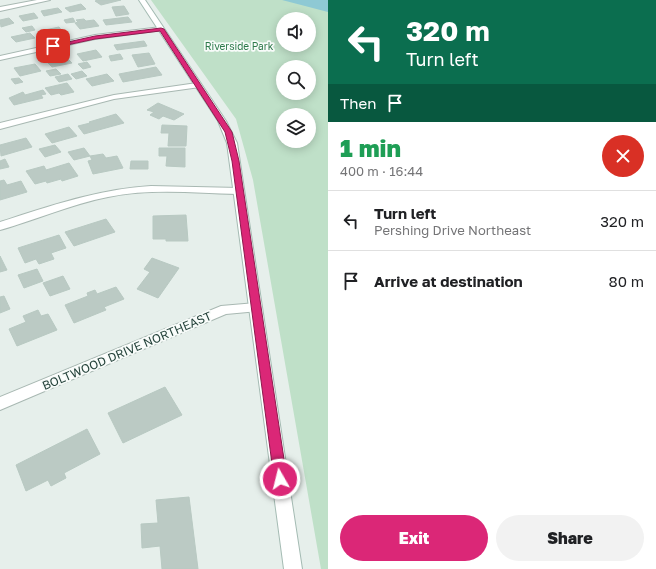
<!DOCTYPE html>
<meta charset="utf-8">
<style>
:root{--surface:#fff;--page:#f2f2f2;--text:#202124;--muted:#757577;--line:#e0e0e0;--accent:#db2777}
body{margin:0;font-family:"Golos Text",sans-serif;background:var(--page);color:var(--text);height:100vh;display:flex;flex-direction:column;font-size:15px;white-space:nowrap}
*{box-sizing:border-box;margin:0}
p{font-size:13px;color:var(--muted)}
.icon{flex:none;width:22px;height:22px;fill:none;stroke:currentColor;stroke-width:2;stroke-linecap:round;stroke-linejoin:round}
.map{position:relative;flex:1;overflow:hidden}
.sheet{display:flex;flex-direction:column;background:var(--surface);width:328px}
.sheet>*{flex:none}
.banner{background:#0b6e4f;color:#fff;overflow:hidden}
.fabs{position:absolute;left:276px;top:12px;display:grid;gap:8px}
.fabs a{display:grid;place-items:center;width:40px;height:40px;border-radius:50%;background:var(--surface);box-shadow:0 2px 10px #0003;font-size:20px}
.pin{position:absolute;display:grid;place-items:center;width:34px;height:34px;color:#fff;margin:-17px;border-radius:8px;box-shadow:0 2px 6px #0006}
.me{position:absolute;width:44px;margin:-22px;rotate:352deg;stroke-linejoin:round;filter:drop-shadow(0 0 3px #0008)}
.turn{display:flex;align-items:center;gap:14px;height:84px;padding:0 12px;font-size:18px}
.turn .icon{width:52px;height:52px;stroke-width:2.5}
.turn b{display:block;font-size:28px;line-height:34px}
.then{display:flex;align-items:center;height:38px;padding:0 12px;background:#0003;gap:8px;font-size:15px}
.round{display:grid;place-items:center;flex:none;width:42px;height:42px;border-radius:21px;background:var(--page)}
.head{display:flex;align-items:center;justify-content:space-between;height:68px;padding:0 12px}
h1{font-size:24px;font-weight:800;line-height:30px;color:#1e9e55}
.action{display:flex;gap:8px;margin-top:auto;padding:8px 12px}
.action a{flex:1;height:46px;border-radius:24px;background:var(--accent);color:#fff;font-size:16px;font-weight:800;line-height:46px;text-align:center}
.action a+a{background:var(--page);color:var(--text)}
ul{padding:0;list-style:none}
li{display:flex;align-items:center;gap:12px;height:60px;padding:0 12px;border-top:1px solid var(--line)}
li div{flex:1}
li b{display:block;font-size:15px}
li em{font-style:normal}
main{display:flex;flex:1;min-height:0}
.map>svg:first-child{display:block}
</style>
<main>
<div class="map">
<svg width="328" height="569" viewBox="0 0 328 569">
<rect width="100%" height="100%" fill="#e6efeb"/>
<path fill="#bfe0c8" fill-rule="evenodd" d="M151,0H328V569H321L253,180L236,119ZM283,19H309V45H283ZM283,67H309V93H283ZM283,115H309V141H283Z"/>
<path fill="#8ec9d4" d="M282,0H328V12Z"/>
<g fill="#bbcac4" stroke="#b8c9c2">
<path d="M98,0H121L101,5L95,1Z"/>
<path d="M81,4L86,9L70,12L65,8Z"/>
<path d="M124,6L129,14L116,16L112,7Z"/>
<path d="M58,8L62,12L44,16L41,11Z"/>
<path d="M34,13L38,18L23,21L19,16Z"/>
<path d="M128,17L132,22L106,25L103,20Z"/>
<path d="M9,18L14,23L1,27L0,20Z"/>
<path d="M73,18L75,22L66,23L64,20Z"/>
<path d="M84,19L86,21L94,20L99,26L80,29L75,23L78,22L76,20Z"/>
<path d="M32,26L35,30L26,32L22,28Z"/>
<path d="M59,27L63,32L44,36L40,31Z"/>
<path d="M30,33L35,38L16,42L11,37Z"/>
<path d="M144,41L147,46L117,50L114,45Z"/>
<path d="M96,50L102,57L83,61L77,54Z"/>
<path d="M149,53L155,64L138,67L132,55Z"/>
<path d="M120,54L123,59L111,61L109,56Z"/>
<path d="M66,57L72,63L52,67L46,61Z"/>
<path d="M87,62L91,67L83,69L78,64Z"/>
<path d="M35,64L41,71L20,76L14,68Z"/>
<path d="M156,67L162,75L123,82L119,74Z"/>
<path d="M56,69L61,74L50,76L46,71Z"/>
<path d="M82,71L87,76L76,79L71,74Z"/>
<path d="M68,74L72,79L59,82L55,77Z"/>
<path d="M107,74L114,81L92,86L86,79Z"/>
<path d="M19,78L23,82L15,84L11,79Z"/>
<path d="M67,83L74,92L61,95L59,93L51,95L45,88Z"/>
<path d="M43,90L46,94L41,95L43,98L14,105L9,98L23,92L25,95Z"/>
<path d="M158,103L184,114L174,120L163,116L159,119L150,115L154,112L147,110Z"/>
<path d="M116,114L124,123L84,134L78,126L90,123L89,122Z"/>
<path d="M162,125L187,126L186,146H168L169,133H161Z"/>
<path d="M69,127L77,136L52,143L45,134Z"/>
<path d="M26,138L32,147L1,156L0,145Z"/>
<path d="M55,145L61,152L45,157L39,149Z"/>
<path d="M84,148L90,156L74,160L68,152Z"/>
<path d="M159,148H185V167L166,166L167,156H159Z"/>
<path d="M103,154L106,158L117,156L123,168L93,174L88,161L92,160L90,156Z"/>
<path d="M5,159L9,167L0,169V161Z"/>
<path d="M131,161H148V169H130Z"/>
<path d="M69,163L78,176L62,181L61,179L47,183L46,181L35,184L26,171L44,166L46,170Z"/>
<path d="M4,180L7,185L21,181L27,192L0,200V181Z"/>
<path d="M186,215L188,241H166V239H153V216Z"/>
<path d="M106,219L115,232L74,246L65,232Z"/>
<path d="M59,235L66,248L51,253L54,259L39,264L36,259L25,263L18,248Z"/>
<path d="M0,256L7,270L0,272Z"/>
<path d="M152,258L179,268L158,298L137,289L150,272L144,269Z"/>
<path d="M37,269L43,281L24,288L18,275Z"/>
<path d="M63,276L70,289L50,296L43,283Z"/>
<path d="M116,287L124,299L104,307L106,310L74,323L65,305L88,296L87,293L95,290L97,294Z"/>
<path d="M4,296L10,309L0,313V297Z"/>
<path d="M38,310L41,316L48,314L57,330L17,346L9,329L26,322L23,316Z"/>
<path d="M165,387L182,415L123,443L108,413Z"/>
<path d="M87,429L100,454L64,473L66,478L51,486L48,480L26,491L16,465Z"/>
<path d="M189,497L198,569H162L160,546L142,548L141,524L158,523L156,500Z"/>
</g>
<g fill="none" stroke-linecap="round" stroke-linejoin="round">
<g stroke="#a8b8b2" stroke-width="2">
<g id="street">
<path d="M37,0H50L0,11V7Z"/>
<path d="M161,27L164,29L163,30L95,39L0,60V56L95,35Z"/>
<path d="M197,83L201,85L200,87L114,99L0,129V123L114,95Z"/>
<path d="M151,186L239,188L244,191L239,194C195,193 151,188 108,197C71,204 36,220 0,230V222C50,206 99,189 151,186Z"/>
<path d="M256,303L260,305L262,308L260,311L226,314L0,410V397L221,306Z"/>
</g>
</g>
<g stroke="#a4bbb3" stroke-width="2">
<path id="secondary" d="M139,0H145L226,121L237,143L302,569H284L227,143L218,121Z"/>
</g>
<use href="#street" fill="#fff" fill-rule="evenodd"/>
<use href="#secondary" fill="#fff" fill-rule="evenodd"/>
</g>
<path fill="#db2777" stroke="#8e194d" d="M161,28L164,29L232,132L239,161L287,479L285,483L280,485L276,483L274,479L232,161L225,132L160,31L95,39L53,48L50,46L95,36Z"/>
<g text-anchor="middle" stroke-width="3.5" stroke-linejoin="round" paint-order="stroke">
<g font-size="10" fill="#2d7a4b" stroke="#f7fbf9">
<text x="239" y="50">Riverside Park</text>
</g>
<g font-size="12" fill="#24423a" stroke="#f7fbf9">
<text transform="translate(127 351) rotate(-23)" y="4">BOLTWOOD DRIVE NORTHEAST</text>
</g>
</g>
</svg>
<div class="fabs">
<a><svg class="icon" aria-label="sound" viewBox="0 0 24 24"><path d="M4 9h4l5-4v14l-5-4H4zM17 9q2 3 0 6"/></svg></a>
<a><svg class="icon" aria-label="search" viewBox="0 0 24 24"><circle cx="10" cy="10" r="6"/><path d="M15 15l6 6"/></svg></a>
<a><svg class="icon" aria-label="layers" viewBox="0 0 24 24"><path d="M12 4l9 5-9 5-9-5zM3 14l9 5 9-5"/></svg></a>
</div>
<div class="pin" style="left:53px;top:46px;background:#d93025"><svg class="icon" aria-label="arrive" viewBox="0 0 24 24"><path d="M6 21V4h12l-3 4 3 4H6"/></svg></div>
<svg class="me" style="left:280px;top:479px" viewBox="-20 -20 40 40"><circle r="17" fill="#db2777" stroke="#fff" stroke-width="3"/><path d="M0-11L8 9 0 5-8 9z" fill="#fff"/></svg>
</div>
<section class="sheet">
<div class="banner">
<div class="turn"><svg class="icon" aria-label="left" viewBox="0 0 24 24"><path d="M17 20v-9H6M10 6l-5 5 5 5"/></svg><div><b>320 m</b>Turn left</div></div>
<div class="then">Then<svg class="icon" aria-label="arrive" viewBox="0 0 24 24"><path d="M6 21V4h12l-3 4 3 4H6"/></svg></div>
</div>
<div class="head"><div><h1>1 min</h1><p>400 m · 16:44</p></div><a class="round" style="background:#d93025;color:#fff"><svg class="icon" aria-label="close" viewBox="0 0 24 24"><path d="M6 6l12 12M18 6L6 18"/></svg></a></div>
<ul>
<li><svg class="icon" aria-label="left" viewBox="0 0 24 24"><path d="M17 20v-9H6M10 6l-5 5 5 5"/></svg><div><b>Turn left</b><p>Pershing Drive Northeast</p></div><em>320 m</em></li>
<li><svg class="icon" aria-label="arrive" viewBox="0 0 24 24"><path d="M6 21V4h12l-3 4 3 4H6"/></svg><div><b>Arrive at destination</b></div><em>80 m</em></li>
</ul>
<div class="action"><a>Exit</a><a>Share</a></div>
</section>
</main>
